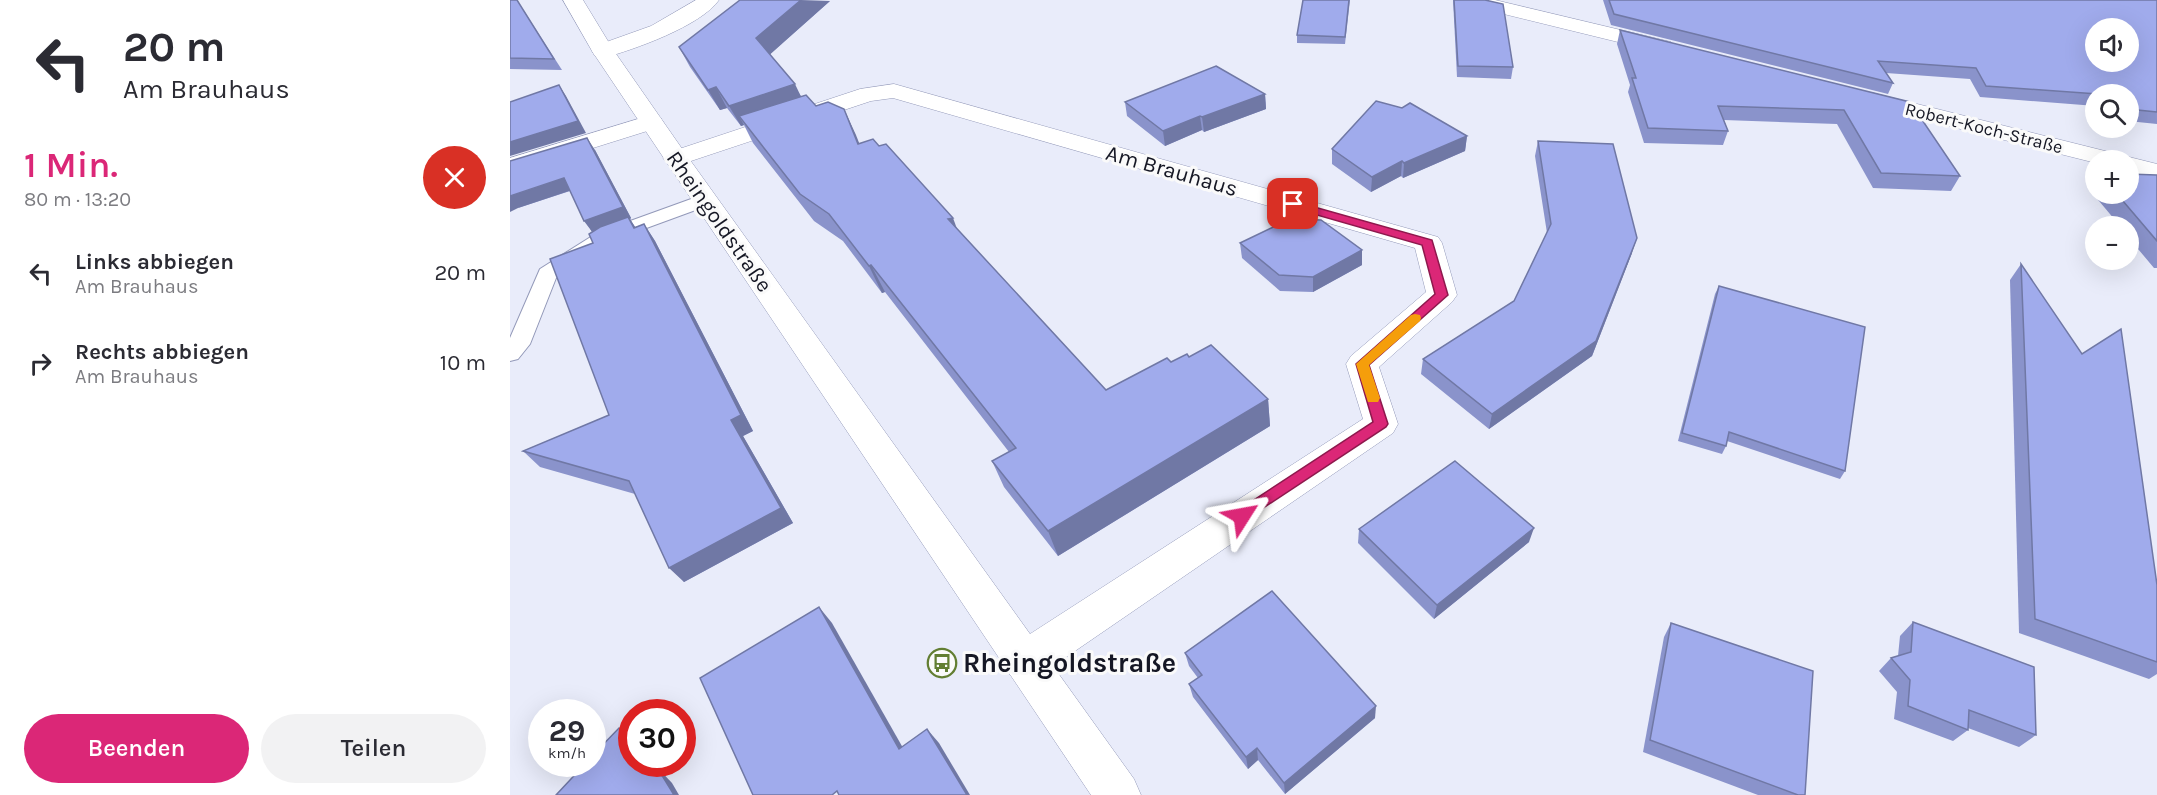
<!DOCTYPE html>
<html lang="de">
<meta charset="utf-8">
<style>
:root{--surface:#fff;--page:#f2f2f3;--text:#2b2b33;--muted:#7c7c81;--accent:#db2777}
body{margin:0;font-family:Karla,sans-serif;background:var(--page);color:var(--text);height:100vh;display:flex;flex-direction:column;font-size:22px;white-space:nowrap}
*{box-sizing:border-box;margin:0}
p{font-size:20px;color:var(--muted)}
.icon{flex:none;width:33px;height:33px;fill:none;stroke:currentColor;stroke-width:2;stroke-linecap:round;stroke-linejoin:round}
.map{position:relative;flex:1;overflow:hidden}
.sheet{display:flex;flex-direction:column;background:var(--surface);width:510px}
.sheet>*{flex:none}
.top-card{background:#fff;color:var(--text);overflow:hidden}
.fabs{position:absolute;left:1575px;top:18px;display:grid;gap:12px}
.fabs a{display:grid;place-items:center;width:54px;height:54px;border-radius:50%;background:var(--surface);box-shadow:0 6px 24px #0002;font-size:30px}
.speed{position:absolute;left:18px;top:699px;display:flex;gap:12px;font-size:30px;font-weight:700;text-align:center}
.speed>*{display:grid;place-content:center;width:78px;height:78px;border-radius:50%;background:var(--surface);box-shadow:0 6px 24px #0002;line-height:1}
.speed small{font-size:15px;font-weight:400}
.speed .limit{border:9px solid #d22;background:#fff;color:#111}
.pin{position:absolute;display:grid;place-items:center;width:51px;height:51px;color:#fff;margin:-26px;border-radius:12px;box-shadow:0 3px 9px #0006}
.me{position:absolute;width:66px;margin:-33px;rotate:56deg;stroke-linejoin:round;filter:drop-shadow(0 0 4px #0008)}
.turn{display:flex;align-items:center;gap:21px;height:126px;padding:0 24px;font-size:27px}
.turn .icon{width:78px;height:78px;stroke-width:2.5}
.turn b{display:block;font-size:42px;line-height:51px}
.round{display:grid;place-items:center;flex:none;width:63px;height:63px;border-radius:32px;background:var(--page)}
.headline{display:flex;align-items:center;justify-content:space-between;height:102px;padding:0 24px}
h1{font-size:36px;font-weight:600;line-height:45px;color:var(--accent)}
.primary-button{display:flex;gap:12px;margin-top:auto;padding:12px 24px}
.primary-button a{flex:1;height:69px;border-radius:36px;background:var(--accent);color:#fff;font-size:24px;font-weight:600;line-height:69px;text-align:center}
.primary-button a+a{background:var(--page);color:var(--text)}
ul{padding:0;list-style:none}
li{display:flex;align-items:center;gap:18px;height:90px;padding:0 24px}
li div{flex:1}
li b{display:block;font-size:22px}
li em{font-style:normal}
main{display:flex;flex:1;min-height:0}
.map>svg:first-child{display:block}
</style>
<main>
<section class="sheet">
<div class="top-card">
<div class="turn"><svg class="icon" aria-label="left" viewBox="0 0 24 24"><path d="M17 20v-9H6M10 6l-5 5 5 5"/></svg><div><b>20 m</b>Am Brauhaus</div></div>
</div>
<div class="headline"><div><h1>1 Min.</h1><p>80 m · 13:20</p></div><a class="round" style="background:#d93025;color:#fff"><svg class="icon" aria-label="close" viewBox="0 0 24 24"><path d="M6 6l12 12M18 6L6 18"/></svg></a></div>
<ul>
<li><svg class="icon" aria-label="left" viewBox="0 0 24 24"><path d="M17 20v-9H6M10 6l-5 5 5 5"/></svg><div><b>Links abbiegen</b><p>Am Brauhaus</p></div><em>20 m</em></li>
<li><svg class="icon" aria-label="right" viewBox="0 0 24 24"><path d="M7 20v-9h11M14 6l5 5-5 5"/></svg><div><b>Rechts abbiegen</b><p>Am Brauhaus</p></div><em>10 m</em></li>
</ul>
<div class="primary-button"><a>Beenden</a><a>Teilen</a></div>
</section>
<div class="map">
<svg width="1647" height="795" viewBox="0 0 1647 795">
<rect width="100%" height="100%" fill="#e9ecfa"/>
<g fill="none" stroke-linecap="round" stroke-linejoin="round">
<g stroke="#9399b9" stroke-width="2">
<path id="lane" d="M195,194L202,196L205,200L202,204L101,241L46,278L20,344L8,359L0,361V338L30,269L87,233Z"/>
</g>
<g stroke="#9399b9" stroke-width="1">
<g id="street">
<path d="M186,0H209C191,26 123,50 93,58L85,56L82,51L85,46L141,26Z"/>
<path d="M950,0H985L1161,42L1164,47L1161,52L1153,53L953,4Z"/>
<path d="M384,84L928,237L932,243L947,295L942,302L869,367L888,424L883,433L530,675L515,680L500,675L494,661L500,647L853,419L836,364L841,356L916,292L905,248L383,98L361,101L166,166L157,163L153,158L157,153L350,89Z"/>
<path d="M1363,93L1647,164V180L1618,172V160H1586V163L1355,105L1351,100L1355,95Z"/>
<path d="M141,115L150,117L153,122L150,127L0,174V158Z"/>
</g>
</g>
<g stroke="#9399b9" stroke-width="1">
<path id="secondary" d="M53,0H73L104,51L175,153L624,779L631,795H581L82,51Z"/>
</g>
<use href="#lane" fill="#fff" fill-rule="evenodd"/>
<use href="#street" fill="#fff" fill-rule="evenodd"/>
<use href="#secondary" fill="#fff" fill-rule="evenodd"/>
</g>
<g fill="#8a93cb">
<path d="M0,0H7L52,70L0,69Z"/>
<path d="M793,0H840L835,44L787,43V35Z"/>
<path d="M943,0H975L1003,67L1001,79L947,77Z"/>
<path d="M1093,0H1647V124L1618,121V94H1586V106L1470,97L1460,79L1376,73L1383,83L1378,94L1101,25Z"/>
<path d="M320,1L260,54L291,96L306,106L334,109L349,144L448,230L596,390L661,362L679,357L758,399L760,426L548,556L494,487L482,461L499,452L375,292L372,293L333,241L304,221L243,143L234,125L231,126L217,108L210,110L180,67L169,47Z"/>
<path d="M1110,30L1400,102L1450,176L1441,191L1363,188L1327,124L1214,120L1218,131L1213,145L1134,143L1118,92L1120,85L1107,44Z"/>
<path d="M755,94L756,109L694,132L692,130L655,146L617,116L615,102Z"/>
<path d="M957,136L955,151L893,178L891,176L861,192L822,164V149Z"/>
<path d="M1028,141L1122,253L1082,356L979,429L911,374L913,359L1004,301L1037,233L1025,156Z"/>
<path d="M85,150L121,218L120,219L125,227L134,224L145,241L243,431L233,436L283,523L174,582L125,494L30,467L13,451L99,415L82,232L60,191L8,208Z"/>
<path d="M1647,175V268H1644L1618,237V226H1610L1579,189L1586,180V194H1618Z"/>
<path d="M730,243L852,250V265L803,292L770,291L732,258Z"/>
<path d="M1511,264L1647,585V674L1639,679L1509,633L1500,280Z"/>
<path d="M1209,286L1335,471L1330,479L1217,441L1216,446L1212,454L1168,441L1205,294Z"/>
<path d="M849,529L1019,542L924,619L848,543Z"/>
<path d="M1403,622L1526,735L1509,747L1458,728V730L1443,741L1384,719L1387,692L1369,671L1381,658L1388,656L1390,636Z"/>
<path d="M1161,623L1295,795H1248L1133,752L1154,637Z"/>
<path d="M675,653L865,718L775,794L748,760L738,769L683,697L679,684L688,678L679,666Z"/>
</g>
<g fill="#7078a5">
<path d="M291,0L320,1L256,58L246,38Z"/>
<path d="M285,84L295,105L229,116L234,125L231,126L219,106Z"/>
<path d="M49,85L56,96L76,133L0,156V142Z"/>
<path d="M206,87L217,108L210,110L198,90Z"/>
<path d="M755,94L756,109L694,132L692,117Z"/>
<path d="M334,109L346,135L360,171L348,144Z"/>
<path d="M690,116L692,130L655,146L653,131Z"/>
<path d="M957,136L955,151L893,178L894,163Z"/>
<path d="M77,138L85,150L121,218L120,219L129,233H83L74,221Z"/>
<path d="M892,161L891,176L861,192L862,177Z"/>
<path d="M54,178L62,190L8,208L0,212V196Z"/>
<path d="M443,218L453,245L438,219Z"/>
<path d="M134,224L145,241L243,431L233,436L283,523L174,582L159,568L221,420Z"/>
<path d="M1127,238L1122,253L1082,356L979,429L982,414Z"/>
<path d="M852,250V265L803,292V277Z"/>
<path d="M361,265L375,292L372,293L359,266Z"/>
<path d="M758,399L760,426L548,556L538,531Z"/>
<path d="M1024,528L1019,542L924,619L927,605Z"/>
<path d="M309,607L322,623L401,762L389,749Z"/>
<path d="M866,706L865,718L775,794L774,783Z"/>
<path d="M109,728L118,735L122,739V742Z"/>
<path d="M417,729L429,743L460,795H457Z"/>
<path d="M747,748L748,760L738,769L736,757Z"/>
<path d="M141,764H144L162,783L169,795H164Z"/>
</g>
<g fill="#a0abec" stroke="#7078a5" stroke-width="1.5" fill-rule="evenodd">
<path d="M0,0H7L44,59L0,58Z"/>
<path d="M230,0H291L246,38L285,84L219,106L206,87L198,90L169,47Z"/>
<path d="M793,0H839L835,37L787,35Z"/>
<path d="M944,0H975L993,4L1003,67L948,66Z"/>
<path d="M1099,0H1647V112L1618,109V94H1588L1476,86L1466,68L1368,61L1383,83L1104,14ZM1586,28H1618V62H1586Z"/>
<path d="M1110,30L1400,102L1450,176L1371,173L1334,110L1208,106L1218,131L1138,128L1122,78H1126Z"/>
<path d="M706,66L755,94L692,117L690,116L653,131L615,102Z"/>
<path d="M49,85L68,121L0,142V102Z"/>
<path d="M296,95L306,106L318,102L334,109L348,144L363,139L369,146L376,144L443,218L438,219L596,390L657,358L661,362L677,354L679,357L701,345L758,399L538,531L482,461L506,448L361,265L359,266L319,214L290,194L229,116Z"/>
<path d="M866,101L892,108L900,103L957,136L894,163L892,161L862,177L822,149Z"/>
<path d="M77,138L113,207L74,221L54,178L0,196V161Z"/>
<path d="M1028,141L1103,144L1127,238L1086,341L982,414L913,359L1004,301L1041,224Z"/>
<path d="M1618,174L1647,175V241L1607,194H1618Z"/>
<path d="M118,217L124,228L134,224L231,415L221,420L271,508L159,568L119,481L13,451L99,415L40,259L83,243L79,234L90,227Z"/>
<path d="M780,219L811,220L852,250L803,277L769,275L730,243Z"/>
<path d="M1511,264L1572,354L1611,329L1647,585V662L1525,619Z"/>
<path d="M1209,286L1355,327L1335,471L1219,432L1216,446L1172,433Z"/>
<path d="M945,461L1024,528L927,605L849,529Z"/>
<path d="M762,591L866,706L774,783L747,748L736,757L679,684L692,675L675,653Z"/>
<path d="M309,607L389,749L417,729L457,795H329L327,791L322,795H243L190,678Z"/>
<path d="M1403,622L1524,667L1526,735L1459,710L1458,730L1398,706L1400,680L1381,658L1401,652Z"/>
<path d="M1161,623L1303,671L1295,795H1288L1140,740Z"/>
<path d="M109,728L122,742V764H141L153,777L164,795H46L75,764H82V756Z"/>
</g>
<path fill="#db2777" stroke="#8e194d" stroke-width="1.5" d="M783,201L922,240L938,295L859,365L878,424L876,427L732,522L727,520L725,516L727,511L863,422L846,364L925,294L912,245L779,207V202Z"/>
<path fill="#f59e0b" d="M905,314L910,315L911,318L910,321L859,365L870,398L868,402H858L846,364L901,315Z"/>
<defs>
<g id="bus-ring" transform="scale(1.5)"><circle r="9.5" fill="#fafafa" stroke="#627e32" stroke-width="1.5"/><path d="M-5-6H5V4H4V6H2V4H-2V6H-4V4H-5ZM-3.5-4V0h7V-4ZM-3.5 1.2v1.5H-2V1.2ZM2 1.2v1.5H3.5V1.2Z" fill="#627e32"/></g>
</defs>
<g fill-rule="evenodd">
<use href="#bus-ring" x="432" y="663"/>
</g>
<g text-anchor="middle" stroke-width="6" stroke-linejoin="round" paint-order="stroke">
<g font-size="18" fill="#151724" stroke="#fafafa">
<text transform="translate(1474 128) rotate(14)" y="6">Robert-Koch-Straße</text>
</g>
<g font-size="22" fill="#151724" stroke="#fafafa">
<text transform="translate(662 170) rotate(16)" y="8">Am Brauhaus</text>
<text transform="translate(210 221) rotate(55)" y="8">Rheingoldstraße</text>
</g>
<g font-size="27" font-weight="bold" fill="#151724" stroke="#fafafa" text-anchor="start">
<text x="453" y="672">Rheingoldstraße</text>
</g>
</g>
</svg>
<div class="fabs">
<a><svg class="icon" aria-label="sound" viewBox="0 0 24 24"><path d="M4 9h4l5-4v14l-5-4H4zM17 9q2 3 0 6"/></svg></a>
<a><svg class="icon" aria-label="search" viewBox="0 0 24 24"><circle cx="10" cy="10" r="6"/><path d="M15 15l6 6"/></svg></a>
<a>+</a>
<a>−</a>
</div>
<div class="speed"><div>29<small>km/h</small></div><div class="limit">30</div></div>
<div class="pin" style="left:783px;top:204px;background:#d93025"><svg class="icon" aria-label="arrive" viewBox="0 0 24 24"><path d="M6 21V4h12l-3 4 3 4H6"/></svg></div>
<svg class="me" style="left:732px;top:516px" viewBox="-20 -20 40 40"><path d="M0-17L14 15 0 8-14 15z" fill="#db2777" stroke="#fff" stroke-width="4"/></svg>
</div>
</main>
